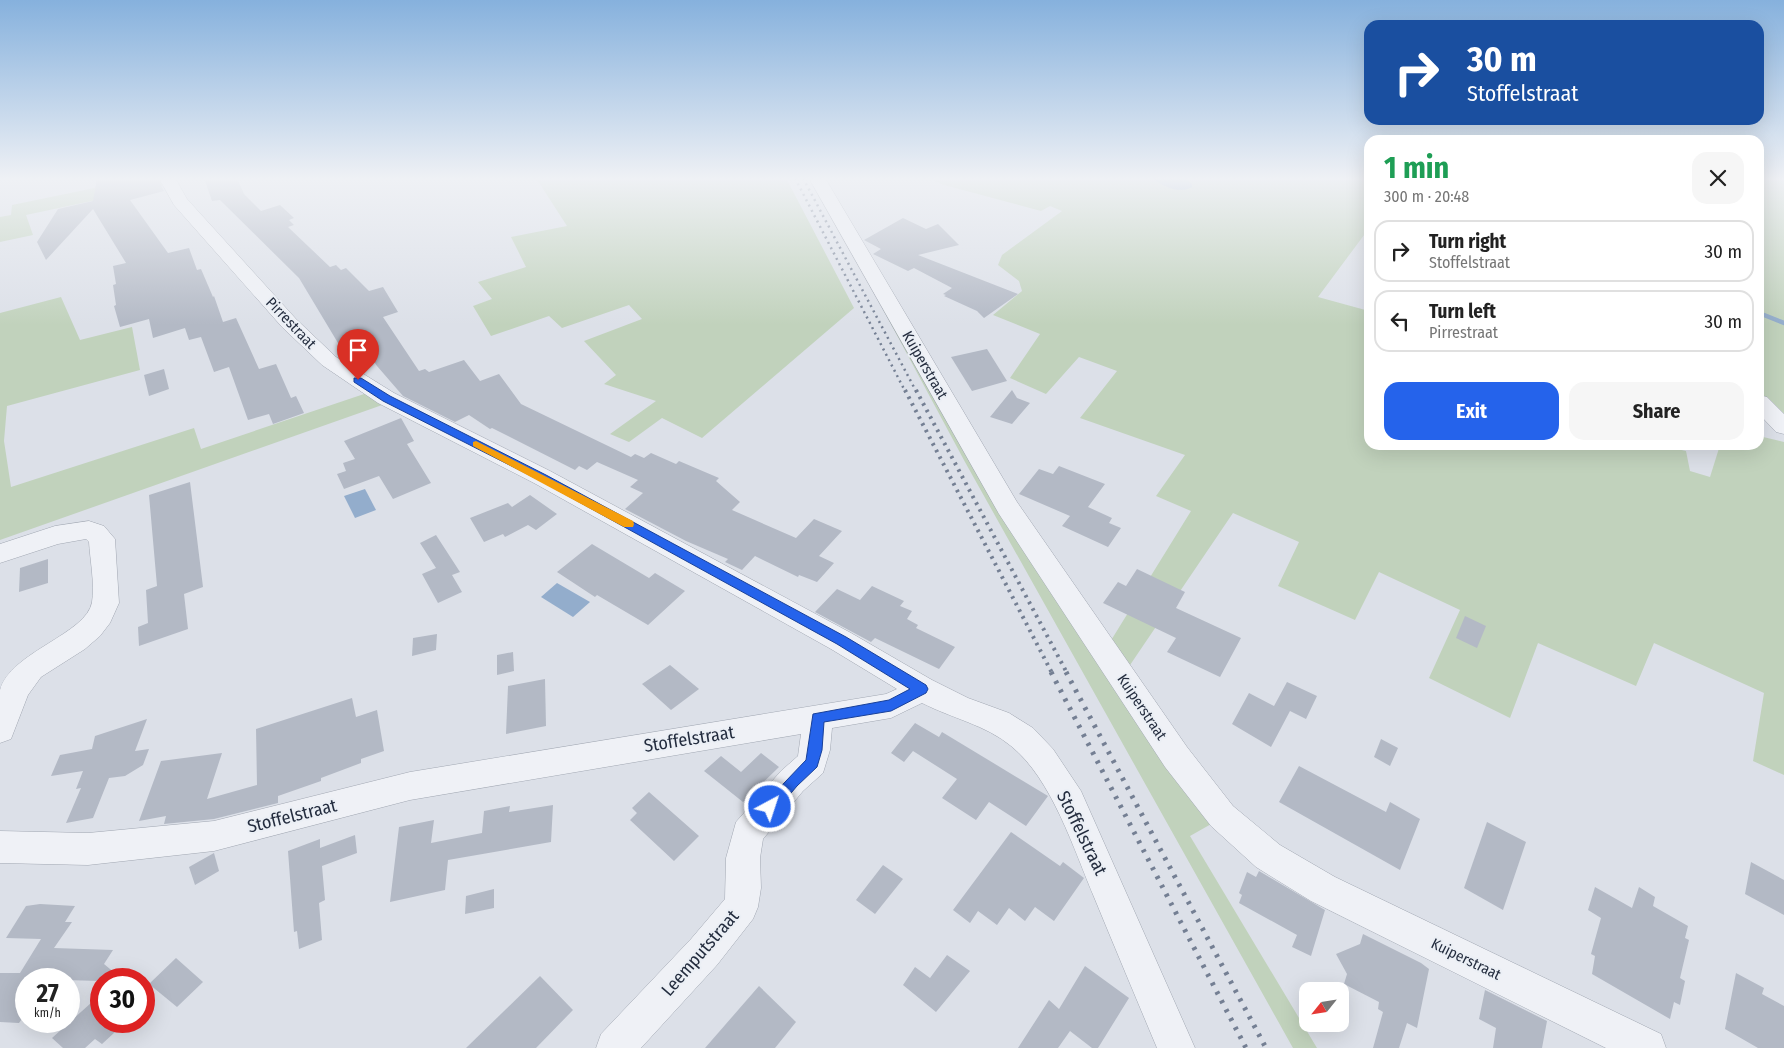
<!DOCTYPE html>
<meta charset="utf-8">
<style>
:root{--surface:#fff;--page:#f6f6f6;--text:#222;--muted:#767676;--line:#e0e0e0;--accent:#2563eb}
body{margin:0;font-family:"Fira Sans Condensed",sans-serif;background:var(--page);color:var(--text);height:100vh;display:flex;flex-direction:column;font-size:19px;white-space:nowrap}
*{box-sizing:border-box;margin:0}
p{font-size:16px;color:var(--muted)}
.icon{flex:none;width:28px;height:28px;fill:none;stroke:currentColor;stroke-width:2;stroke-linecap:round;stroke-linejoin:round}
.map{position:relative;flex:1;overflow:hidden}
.panel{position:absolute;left:1364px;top:135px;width:400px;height:315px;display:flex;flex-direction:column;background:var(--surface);border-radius:15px;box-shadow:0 5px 20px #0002}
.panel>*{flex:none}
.hud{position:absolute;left:1364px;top:20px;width:400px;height:105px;border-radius:15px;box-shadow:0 5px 20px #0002;background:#1a4fa0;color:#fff;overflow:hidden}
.needle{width:32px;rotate:240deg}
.buttons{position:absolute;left:1299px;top:982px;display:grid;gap:10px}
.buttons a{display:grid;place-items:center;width:50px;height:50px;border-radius:10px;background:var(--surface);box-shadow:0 5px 20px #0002;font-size:25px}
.speed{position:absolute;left:15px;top:968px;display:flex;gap:10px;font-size:25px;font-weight:700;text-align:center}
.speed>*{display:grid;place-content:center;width:65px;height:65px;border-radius:50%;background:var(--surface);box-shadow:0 5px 20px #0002;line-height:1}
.speed small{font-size:12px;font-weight:400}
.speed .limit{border:8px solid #d22;background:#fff;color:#111}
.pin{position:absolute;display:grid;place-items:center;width:42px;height:42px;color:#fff;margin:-51px -21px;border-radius:50% 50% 50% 0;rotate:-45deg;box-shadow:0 0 5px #0007}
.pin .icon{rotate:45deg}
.me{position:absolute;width:55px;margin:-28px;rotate:40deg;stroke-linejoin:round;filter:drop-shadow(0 0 4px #0008)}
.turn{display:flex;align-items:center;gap:18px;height:105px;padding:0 20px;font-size:22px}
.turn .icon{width:65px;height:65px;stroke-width:2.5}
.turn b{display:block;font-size:35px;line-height:42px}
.round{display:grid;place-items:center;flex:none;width:52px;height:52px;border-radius:15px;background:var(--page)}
.headline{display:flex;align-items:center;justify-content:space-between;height:85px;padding:0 20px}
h1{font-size:30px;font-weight:700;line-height:38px;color:#1e9e55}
.action{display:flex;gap:10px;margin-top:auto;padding:10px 20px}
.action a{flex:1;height:58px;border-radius:15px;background:var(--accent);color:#fff;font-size:20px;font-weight:700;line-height:58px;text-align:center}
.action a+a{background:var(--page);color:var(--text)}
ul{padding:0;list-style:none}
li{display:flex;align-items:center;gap:15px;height:62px;margin:0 10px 8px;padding:0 10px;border:2px solid var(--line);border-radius:15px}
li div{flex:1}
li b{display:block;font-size:19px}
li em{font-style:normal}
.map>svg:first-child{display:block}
</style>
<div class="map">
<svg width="1784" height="1048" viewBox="0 0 1784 1048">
<rect width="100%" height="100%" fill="#dce0e8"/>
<g fill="#c1d2bc">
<path d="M143,178H160L162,186L26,215L33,235L0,242V217L11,215L12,205Z"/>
<path d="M536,178H786L854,308L702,438L662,418L629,442L610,434L656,401L604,384L616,375L584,341L642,319L629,305L562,328L549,316L491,336L473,306L492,299L478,282L526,267L511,237L567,226Z"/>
<path d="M928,178H1369V231H1367L1318,297L1369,311V445H1659L1686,451L1690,471L1710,477L1720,445H1759V436L1784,442V775L1753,761L1764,693L1654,643L1636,686L1538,643L1510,718L1429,678L1460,610L1379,572L1355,620L1278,586L1299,542L1233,513L1128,668L1110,642L1191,511L1156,496L1185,455L1080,418L1117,371L1079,357L1046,394L1010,378L1040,334L993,315L1022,291L1019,281L998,265L1002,255L1062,211L1050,206L1041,211L944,185Z"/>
<path d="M1759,178H1784V419L1759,397Z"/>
<path d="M61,297L80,340L132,327L140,370L7,406L4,441L11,487L194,428L201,449L367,393L385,404L0,540V313Z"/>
<path d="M882,299L1213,823L1190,836L1317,1048H1293L965,462L878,300Z"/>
</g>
<g fill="#93adcc">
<path d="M1185,178L1192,184V187C1181,194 1163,187 1154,179Z"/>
<path d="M365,489L376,510L355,518L344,496Z"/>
<path d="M557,583L590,602L573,617L541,597Z"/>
</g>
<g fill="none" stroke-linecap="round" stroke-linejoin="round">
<path stroke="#93adcc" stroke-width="4.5" d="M1759,313L1784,323"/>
</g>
<g fill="#b3b9c5">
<path d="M97,178H157L164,191L130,200L168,253L189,248L197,270L201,269L213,297L214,296L223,322L236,318L259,369L276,364L291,398L296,396L304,413L273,424L269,414L248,420L229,367L214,372L201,337L189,340L185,328L153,338L149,319L120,327L114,306L116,305L113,285L116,284L113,266L126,263L93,209L46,260L37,242L58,209L93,201Z"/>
<path d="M204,178H237L244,194L261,211L280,205L294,218L289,220L294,225L288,227L330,267L336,265L341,270L346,268L369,291L383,287L398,312L383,317L419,371L425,369L429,372L464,360L480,381L499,374L521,404L631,457L635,454L644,458L651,453L676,464L679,461L719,478L716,481L740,502L732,510L796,538L814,519L842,531L819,556L834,563L817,582L799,575L798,577L755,556L742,570L725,562L728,559L686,541L625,509L643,493L630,487L638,480L597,462L587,470L579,466L575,470L492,428L490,429L469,415L455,422L403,396L377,366L360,341L341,348L299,278L220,200L212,201Z"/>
<path d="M903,218L926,229L938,224L959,245L918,255L1018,294L984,318L977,311L944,296L946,295L943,294L952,288L914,268L908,271L873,254L881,249L864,240Z"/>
<path d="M987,349L1007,381L972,391L951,357Z"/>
<path d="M164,369L169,389L149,396L144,375Z"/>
<path d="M1012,390L1017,398L1030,403L1012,424L990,417Z"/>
<path d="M401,418L414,441L407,444L431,483L393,499L379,476L344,489L337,474L346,471L343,463L355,459L344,441Z"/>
<path d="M1059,466L1105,484L1088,507L1112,518L1109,523L1121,528L1108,547L1062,526L1070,516L1019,494L1039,469L1053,474Z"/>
<path d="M190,482L203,587L184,594L188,629L139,646L138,627L148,623L146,590L157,586L149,495Z"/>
<path d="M530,495L557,514L536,530L528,525L505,537L503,534L484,542L470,518L508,503L512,507Z"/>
<path d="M436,535L460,572L452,575L462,592L438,603L422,574L436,568L420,543Z"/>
<path d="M592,544L649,578L655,573L685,591L648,625L597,595L595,597L557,572Z"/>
<path d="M48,559V583L19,592L20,568Z"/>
<path d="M1137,569L1185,592L1176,608L1241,638L1220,677L1167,652L1176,638L1103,603L1118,582L1126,586Z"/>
<path d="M872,586L904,601L900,606L912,611L907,619L918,625L916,628L955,647L939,669L875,638L871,642L815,612L837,589L860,600Z"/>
<path d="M1465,616L1486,626L1477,648L1456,638Z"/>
<path d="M437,634L436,650L412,656L413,638Z"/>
<path d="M513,652L514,671L497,675V655Z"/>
<path d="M670,665L699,689L671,710L642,684Z"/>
<path d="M545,679L546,726L506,734L508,686Z"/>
<path d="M1287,682L1317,696L1306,719L1290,711L1271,747L1232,724L1249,693L1274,706Z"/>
<path d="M352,698L356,717L377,710L384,751L361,759V763L321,778V781L278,796V803L214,819L164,824L166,816L139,821L161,761L222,753L207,799L257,785L256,729Z"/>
<path d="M147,719L135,751L149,749L143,765L125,776L109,778L93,818L66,823L81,788L76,789L83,771L51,776L60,755L92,749L95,736Z"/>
<path d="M915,723L939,737L942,732L1048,796L1026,826L989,802L976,820L942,798L957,779L913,751L904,762L891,753Z"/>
<path d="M1381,739L1398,748L1390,766L1374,757Z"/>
<path d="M761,753L779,767L743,802L704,771L721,756L741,772Z"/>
<path d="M1299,766L1386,812L1390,802L1420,819L1400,870L1279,802Z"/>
<path d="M649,792L699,836L674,861L630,820L637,813L632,808Z"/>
<path d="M553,805L551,842L448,860L445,890L390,902L399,827L434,820L431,843L482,833L484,811L510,806L509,812Z"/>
<path d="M1487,822L1526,842L1503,910L1464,888Z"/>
<path d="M1011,832L1060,866L1063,862L1084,878L1054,921L1035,907L1025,921L1009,908L997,925L978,911L970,923L953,910Z"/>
<path d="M355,835L357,853L322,866L325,900L319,903L322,940L299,949L297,931L294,932L288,851L320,839V848Z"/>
<path d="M214,853L219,871L195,885L189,867Z"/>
<path d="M1751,862L1784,880V915L1745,894Z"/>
<path d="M883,865L903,879L875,914L856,900Z"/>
<path d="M1259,871L1325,910L1311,956L1292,947L1297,935L1239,903L1242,895L1239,893L1247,872L1256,877Z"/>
<path d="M1595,887L1632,908L1639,887L1655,897L1653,906L1688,926L1685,938L1689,940L1680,978L1685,981L1680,1005L1674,1002L1670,1019L1592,974L1595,956L1591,954L1601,918L1588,910Z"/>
<path d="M494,889V908L465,914L466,896Z"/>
<path d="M40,904L75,906L65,922H72L54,948L113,950L104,964L122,979H101V981L26,979V1013L19,1023L0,1022V973H20L41,939L6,938L26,906Z"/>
<path d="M1363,934L1421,963L1429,969L1417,1028L1407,1023L1399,1048H1373L1383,1012L1378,1009L1379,1002L1344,984L1347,974L1336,954L1360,944Z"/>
<path d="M947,955L970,971L936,1012L903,985L915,967L930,978Z"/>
<path d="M176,958L203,982L177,1007L149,984Z"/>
<path d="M1085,966L1129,998L1098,1048H1092L1070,1031L1058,1048H1018L1049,1000L1059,1009Z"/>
<path d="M1736,973L1764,988L1762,994L1784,1006V1048H1758L1725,1029Z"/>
<path d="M540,976L573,1010L536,1048H466Z"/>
<path d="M759,986L796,1022L775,1048H705Z"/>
<path d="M1485,990L1547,1021L1542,1048H1493L1496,1028L1479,1019Z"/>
<path d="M101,994V1021H127L102,1044L95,1039L85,1048H63L52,1038Z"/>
</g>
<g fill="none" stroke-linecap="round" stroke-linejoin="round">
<g stroke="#a1a7b2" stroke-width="1">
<g id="minor">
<path d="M159,178H175L187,199L296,319L336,357L394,393L550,471L851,633L932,680L968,698L1009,713L1033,728L1053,749L1081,791L1195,1048H1157C1136,998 1115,948 1094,897C1074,850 1052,779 1011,746C986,725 951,718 922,703L891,718L832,728L830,750L823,773L803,791L763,839L760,858L761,888L758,907L753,919L717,965L641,1048H596L601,1034L691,939L725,899L726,858L736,822L781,771L798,756L801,734L410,800L214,851L88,865L0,863V831L88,833L214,821L410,772L886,694L897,689L831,649L534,483L378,403L322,365L282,327L174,205Z"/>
<path d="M809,178H825L1017,502L1187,747L1233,806L1280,845L1335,877L1661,1034L1666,1048H1606L1311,901L1256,867L1211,826L1165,767L999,514Z"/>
<path d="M1759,395L1767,397L1784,414V434L1776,432L1759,414Z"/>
<path d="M89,521L104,526L115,539L119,603L110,623L100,636L85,649L41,677L28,695L11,739L0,743C0,727 0,705 0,690C10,652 87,634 92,602C95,585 90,559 89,542L86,539L58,544L0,563V544L55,526Z"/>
</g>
</g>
<use href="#minor" fill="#eff1f6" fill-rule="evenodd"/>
<g stroke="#747f93" stroke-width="2.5" stroke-dasharray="2 4" stroke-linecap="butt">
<path d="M795,178L905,391"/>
<path d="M803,178L916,391"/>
</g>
<g stroke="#747f93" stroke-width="4" stroke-dasharray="2.5 5" stroke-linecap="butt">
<path d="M905,390L1052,673"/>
<path d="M916,390L1067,673"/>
</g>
<g stroke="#747f93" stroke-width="5" stroke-dasharray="3 7" stroke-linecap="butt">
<path d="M1051,672L1246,1048"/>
<path d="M1066,672L1266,1048"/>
</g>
</g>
<linearGradient id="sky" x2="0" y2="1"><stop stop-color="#86b1dd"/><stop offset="0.55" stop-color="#eff1f5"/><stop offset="1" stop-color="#eff1f5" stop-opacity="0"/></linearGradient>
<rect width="1784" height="325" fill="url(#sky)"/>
<path fill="#2563eb" stroke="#184099" d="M354,378H361L390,396L546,475L846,637L926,685L928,689L926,693L891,711L824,722L822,750L817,767L797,786L775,812L770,814L765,812L763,807L765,803L806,760L813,714L889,700L910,689L837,644L539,480L383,401L354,382Z"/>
<path fill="#f59e0b" d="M476,441L633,521L634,524L633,527H624L473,446V442Z"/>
<g text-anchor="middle" stroke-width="4" stroke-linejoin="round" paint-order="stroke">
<g font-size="15" fill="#242d3f" stroke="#ebeff5">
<text transform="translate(291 323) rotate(46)" y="5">Pirrestraat</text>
<text transform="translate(925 365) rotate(60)" y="5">Kuiperstraat</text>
<text transform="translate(1142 707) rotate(56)" y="5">Kuiperstraat</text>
<text transform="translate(1466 959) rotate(26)" y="5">Kuiperstraat</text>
</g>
<g font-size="18" fill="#242d3f" stroke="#ebeff5">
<text transform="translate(689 739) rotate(-9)" y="6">Stoffelstraat</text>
<text transform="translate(292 816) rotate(-14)" y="6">Stoffelstraat</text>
<text transform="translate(1082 833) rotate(64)" y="6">Stoffelstraat</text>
<text transform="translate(700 953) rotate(-49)" y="6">Leemputstraat</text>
</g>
</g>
</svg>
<div class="buttons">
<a><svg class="needle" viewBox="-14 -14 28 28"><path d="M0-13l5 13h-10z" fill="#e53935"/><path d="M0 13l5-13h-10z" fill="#767676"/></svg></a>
</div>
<div class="speed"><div>27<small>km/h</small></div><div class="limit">30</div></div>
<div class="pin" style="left:358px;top:380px;background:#d93025"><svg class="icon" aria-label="arrive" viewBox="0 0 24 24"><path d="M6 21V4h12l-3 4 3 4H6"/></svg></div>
<svg class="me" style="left:770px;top:807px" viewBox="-20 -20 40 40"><circle r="17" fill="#2563eb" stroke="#fff" stroke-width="3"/><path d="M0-11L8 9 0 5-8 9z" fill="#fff"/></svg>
<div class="hud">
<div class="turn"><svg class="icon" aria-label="right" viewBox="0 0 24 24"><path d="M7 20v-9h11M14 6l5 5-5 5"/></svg><div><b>30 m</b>Stoffelstraat</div></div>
</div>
<section class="panel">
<div class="headline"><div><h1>1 min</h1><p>300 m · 20:48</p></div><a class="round"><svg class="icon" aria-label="close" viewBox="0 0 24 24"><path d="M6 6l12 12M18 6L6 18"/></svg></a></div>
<ul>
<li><svg class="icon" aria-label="right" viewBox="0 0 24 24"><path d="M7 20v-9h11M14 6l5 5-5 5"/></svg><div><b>Turn right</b><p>Stoffelstraat</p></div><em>30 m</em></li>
<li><svg class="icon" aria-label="left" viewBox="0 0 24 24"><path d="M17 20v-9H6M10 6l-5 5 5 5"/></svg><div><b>Turn left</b><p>Pirrestraat</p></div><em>30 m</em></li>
</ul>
<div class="action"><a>Exit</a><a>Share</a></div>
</section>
</div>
